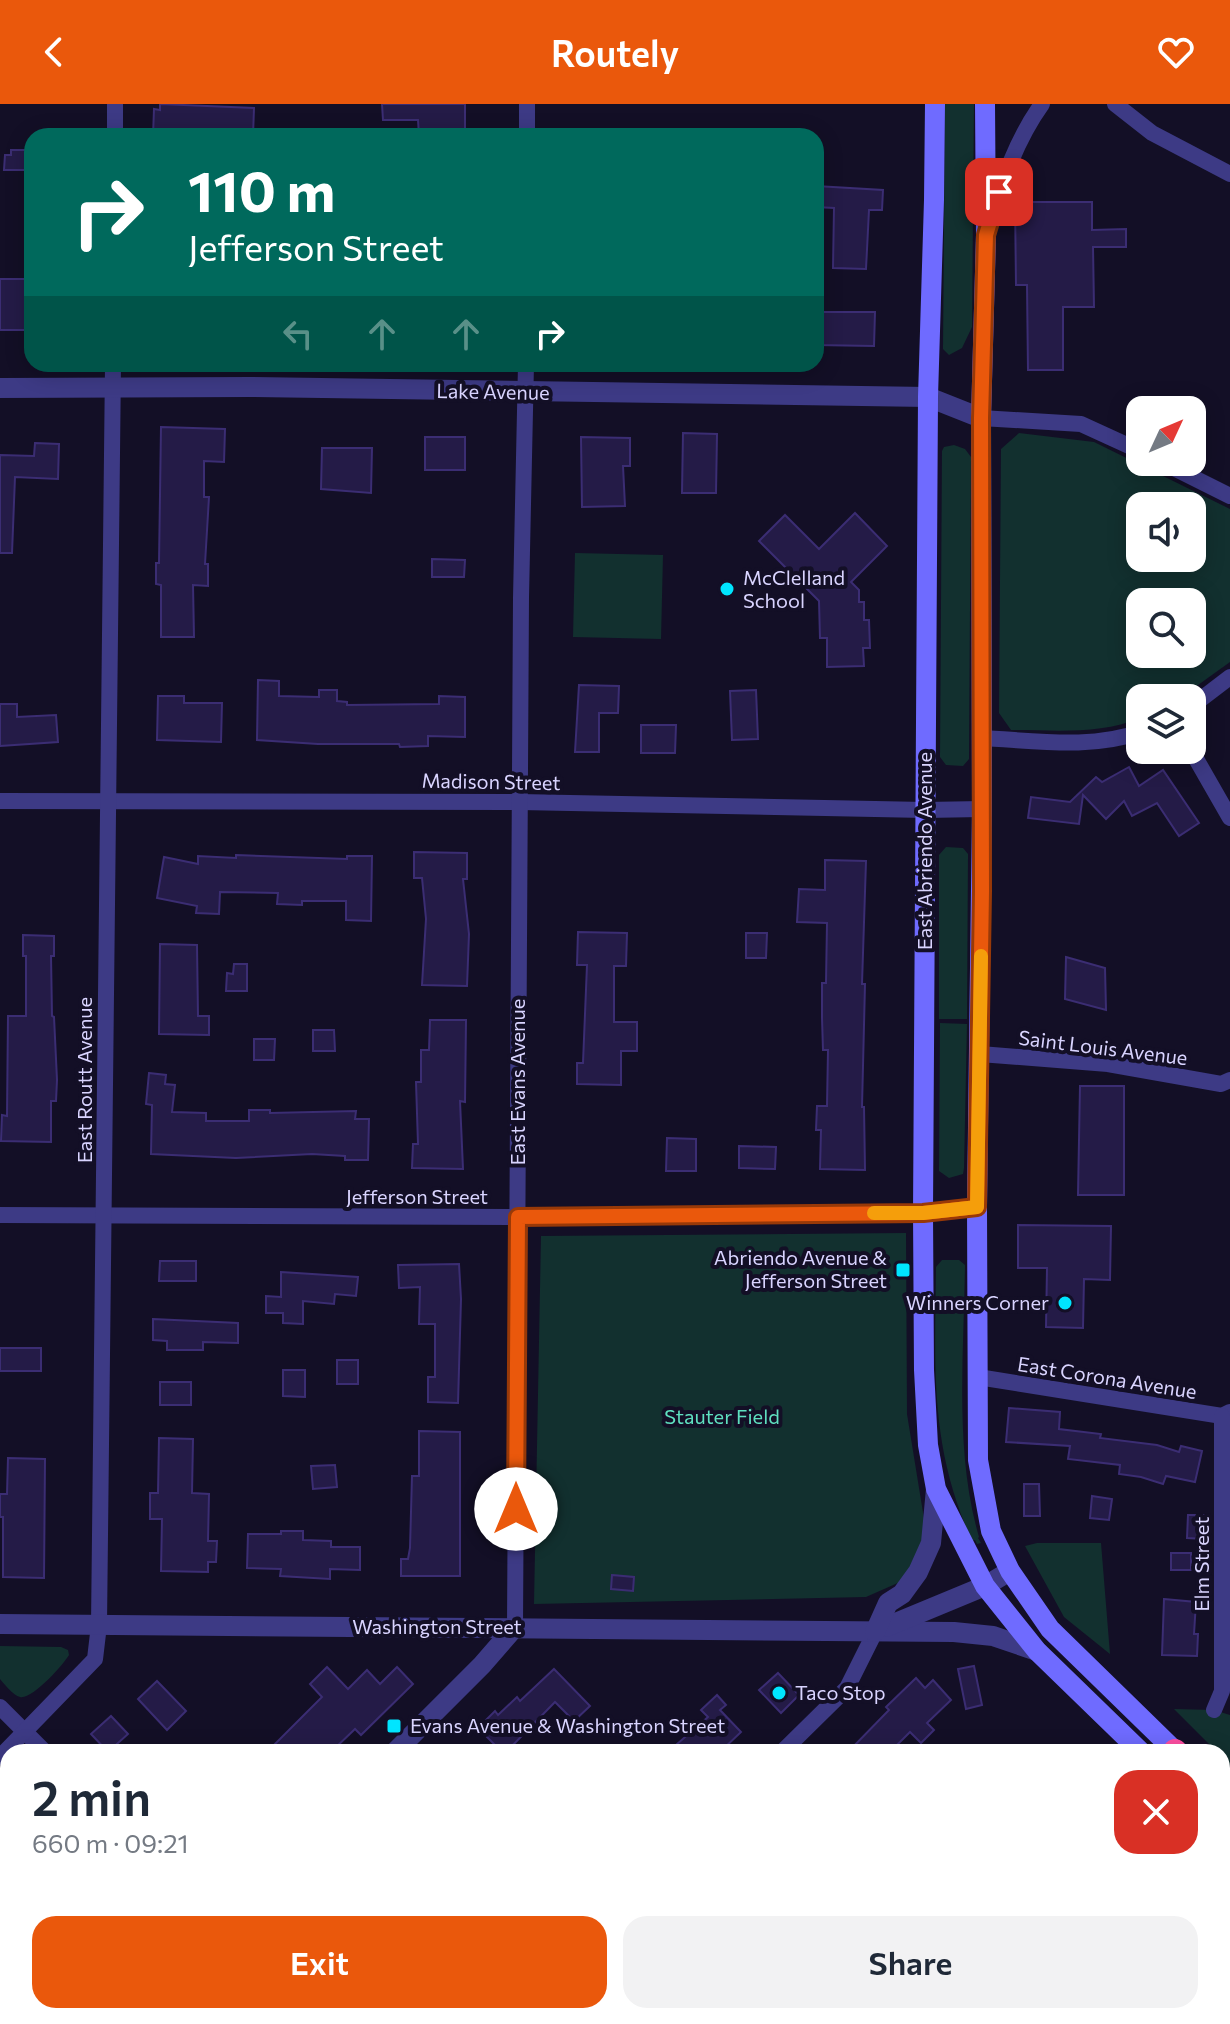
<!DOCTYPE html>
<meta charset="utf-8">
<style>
:root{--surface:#fff;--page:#f2f2f3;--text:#1f2937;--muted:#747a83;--accent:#ea580c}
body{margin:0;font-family:Commissioner,sans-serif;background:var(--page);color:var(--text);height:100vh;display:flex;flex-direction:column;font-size:30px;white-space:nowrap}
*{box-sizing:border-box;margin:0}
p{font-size:26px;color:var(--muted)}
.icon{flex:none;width:44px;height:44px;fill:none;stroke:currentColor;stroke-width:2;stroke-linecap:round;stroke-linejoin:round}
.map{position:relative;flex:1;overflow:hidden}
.drawer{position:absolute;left:0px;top:1640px;width:1230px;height:280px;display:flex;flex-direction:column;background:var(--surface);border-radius:24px 24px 0 0;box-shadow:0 4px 20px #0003}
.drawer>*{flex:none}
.banner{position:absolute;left:24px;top:24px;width:800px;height:244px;border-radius:24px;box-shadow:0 4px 20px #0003;background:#00695c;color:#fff;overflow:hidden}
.needle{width:52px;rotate:46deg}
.fabs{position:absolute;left:1126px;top:292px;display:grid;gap:16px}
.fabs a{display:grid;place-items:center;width:80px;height:80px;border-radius:16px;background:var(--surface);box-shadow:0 4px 20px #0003;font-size:40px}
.pin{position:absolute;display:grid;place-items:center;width:68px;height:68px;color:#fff;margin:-34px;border-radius:16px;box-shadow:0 4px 12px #0006}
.me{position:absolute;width:88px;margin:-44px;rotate:0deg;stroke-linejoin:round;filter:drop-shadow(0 0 6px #0008)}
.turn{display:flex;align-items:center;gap:28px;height:168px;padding:0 32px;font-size:36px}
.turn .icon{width:104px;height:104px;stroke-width:2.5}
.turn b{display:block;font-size:56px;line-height:68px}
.lanes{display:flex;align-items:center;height:76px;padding:0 32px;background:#0003;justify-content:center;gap:40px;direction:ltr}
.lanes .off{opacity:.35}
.round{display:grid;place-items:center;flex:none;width:84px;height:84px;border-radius:24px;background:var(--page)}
.head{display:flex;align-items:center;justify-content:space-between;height:136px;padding:0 32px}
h1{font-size:48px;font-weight:600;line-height:60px}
.cta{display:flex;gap:16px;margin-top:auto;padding:16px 32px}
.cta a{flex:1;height:92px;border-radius:24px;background:var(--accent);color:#fff;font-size:32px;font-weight:600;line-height:92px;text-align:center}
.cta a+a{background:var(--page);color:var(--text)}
header{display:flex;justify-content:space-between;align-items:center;height:104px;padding:0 32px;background:var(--accent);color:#fff;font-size:36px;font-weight:600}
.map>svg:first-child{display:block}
</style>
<header><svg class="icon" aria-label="back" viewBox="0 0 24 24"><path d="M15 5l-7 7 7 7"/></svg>Routely<svg class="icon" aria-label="heart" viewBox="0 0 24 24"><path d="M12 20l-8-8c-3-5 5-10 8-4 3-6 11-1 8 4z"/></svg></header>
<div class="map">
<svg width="1230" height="1920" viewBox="0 0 1230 1920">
<rect width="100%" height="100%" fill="#130f26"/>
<g fill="#12302f" fill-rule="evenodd">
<path d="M945,0H974L972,223L962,244L949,251L943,245Z"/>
<path d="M1019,329L1094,338L1230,405V558L1180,594H1140V614C1100,631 1054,626 1011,626L999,609L1001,345ZM1140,402H1192V454H1140ZM1140,498H1192V550H1140Z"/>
<path d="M954,341L965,345L971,353L969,655L963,662L946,661L940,653L942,347L944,343Z"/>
<path d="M575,449L663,451L661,535L573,533Z"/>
<path d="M946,743L963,744L968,750L967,915H939V751Z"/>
<path d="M940,919L967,920L964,1064L963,1070L949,1074L939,1067Z"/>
<path d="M906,1129L907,1310L926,1427L918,1451L900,1478L866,1493L534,1500L541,1132Z"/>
<path d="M942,1156H959L965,1161C964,1250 954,1347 979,1433L978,1434L981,1439L977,1440L975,1436L972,1437C929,1341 935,1264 936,1163Z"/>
<path d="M1037,1439H1101L1110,1550L1064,1513L1025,1442Z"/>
<path d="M0,1542L61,1543L68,1546L69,1551C63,1561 32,1596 20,1593C13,1591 5,1581 0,1575Z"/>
<path d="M1174,1605L1214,1606L1230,1611V1662L1222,1654V1648H1217Z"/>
</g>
<g fill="#241b47" stroke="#3b2d73" stroke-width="2">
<path d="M160,0L254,4L253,32H153L154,5L160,6Z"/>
<path d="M382,0H465V32H419L418,16H383Z"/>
<path d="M11,46H32V66H4L5,51H11Z"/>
<path d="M816,82L883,86L882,106H869L866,165L833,164L834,104L816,103Z"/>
<path d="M1015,98H1092V126L1126,125V143H1093L1094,203H1063V266H1028L1027,181H1016Z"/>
<path d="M0,175H26V183H28L29,226H0Z"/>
<path d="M816,208H875L874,242L816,241Z"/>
<path d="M161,323L225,325L224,358L204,357V393H209L205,460H208V482L193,481L194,533H161V481L156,480V459H159Z"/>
<path d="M683,329L717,330L716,389H682Z"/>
<rect x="425" y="333" width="40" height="33"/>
<path d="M581,333L630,334V362H623L625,402L582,403Z"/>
<path d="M35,339L59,340L58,375L15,373L12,449H0V351L34,352Z"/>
<path d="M322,344H372L371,389L321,385Z"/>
<path d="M855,409L887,442L851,478L859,486V498H864V516H869L870,544H863L864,562L827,563V534H820L819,497L759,437L785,411L819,445Z"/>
<path d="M432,455L465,456L464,473H432Z"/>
<path d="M258,576L279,577V592L319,593V586H337V597L347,598V601L439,600V592L465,593V633L428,632V642L400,643L399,640H318L257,636Z"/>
<path d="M579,581L619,582L618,609H599V648H575Z"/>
<path d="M756,586L758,635L732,636L730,587Z"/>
<path d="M158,592H184V599H222L221,638L157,636Z"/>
<path d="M0,600H17V613L56,611L58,638L0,642Z"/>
<path d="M641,621H676L675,649H641Z"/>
<path d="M1129,663L1139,682L1163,666L1199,719L1179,732L1157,699L1132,712L1124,697L1106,715L1083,691L1079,720L1028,714L1031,693L1070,698L1096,673L1102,678Z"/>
<path d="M414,748L467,749V775H463L469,830L467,882L422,881L426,815L422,774H414Z"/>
<path d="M236,751L347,755V752H372L371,817L346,816V797H302V801L277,800L278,789L220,788L219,810L196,809L197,802L157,794L164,753L198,760V752L236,754Z"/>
<path d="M825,756L866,757L862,880H865L862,1003H864L865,1066L820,1065L821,1026H816L817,1002H827L828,946H823L822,914V879H826L827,819L797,818L799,785L825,786Z"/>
<path d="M578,828L627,829L626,862H614V918H637V947H621V981L577,980V959H583L587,861H577Z"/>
<path d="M746,829H767L766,854H746Z"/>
<path d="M23,831L54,832V852H51L52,912L54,913L57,976L56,997H51V1038L1,1037L2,1011L7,1012L8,912H26V852H23Z"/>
<path d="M160,840L197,841L198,912H209V931L159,930Z"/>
<path d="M1066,853L1105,864L1106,906L1065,895Z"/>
<path d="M234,860H247V887H226L227,869L233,870Z"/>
<path d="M430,916H466L465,998L460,997L463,1065L412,1064L413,1040H418L416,978H421V946H429Z"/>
<path d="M313,926H334L335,947H313Z"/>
<path d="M254,935H275L274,956H254Z"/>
<path d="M149,969L166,971L165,980L175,981L172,1008L206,1009V1017H249V1006H270V1009L356,1007L355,1015H369L368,1056H345V1052L312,1050L236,1054L151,1050L152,1001L146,1000Z"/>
<path d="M1080,982H1124V1091H1078Z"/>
<path d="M667,1034L696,1035V1067H666Z"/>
<path d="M739,1042L776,1043L775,1065L739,1064Z"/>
<path d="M1018,1121L1111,1122L1110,1176L1084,1175L1083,1224L1046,1223L1047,1164H1018Z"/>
<path d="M160,1157H196V1177H159Z"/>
<path d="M459,1160L461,1195L458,1299L428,1298V1273H435V1220H419L420,1183L399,1184L398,1161Z"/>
<path d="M281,1168L358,1173L356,1192L335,1190L334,1200L303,1197V1220L283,1219V1209H266V1192L281,1193Z"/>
<path d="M153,1215L238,1219V1239L203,1238V1246H167V1237L153,1236Z"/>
<rect x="0" y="1244" width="41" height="23"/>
<rect x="337" y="1256" width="21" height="24"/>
<path d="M283,1266H305V1293L283,1292Z"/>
<rect x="160" y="1278" width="31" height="23"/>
<path d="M1009,1304L1060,1308L1059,1325L1101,1330L1100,1334L1157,1341L1179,1348L1181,1342L1202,1347L1195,1378L1166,1372L1163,1380L1141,1373L1119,1370L1120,1361L1068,1355L1070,1342L1006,1338Z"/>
<path d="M419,1327L460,1328V1472H401V1455H408L410,1444L412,1372H419Z"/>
<path d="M159,1334L193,1335L192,1389L209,1390L208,1437H217L216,1458H208V1468L161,1467L162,1415H150V1389H158Z"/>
<path d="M8,1354L45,1355L44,1474L3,1473V1413H0V1390H7Z"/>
<path d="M335,1361L337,1383L313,1385L311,1362Z"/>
<path d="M1024,1380H1039L1040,1412H1024Z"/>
<path d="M1092,1392L1112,1395L1109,1416L1090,1414Z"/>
<path d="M1188,1411H1206L1205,1435L1187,1434Z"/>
<path d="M281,1427H303V1436L331,1437V1443H360V1466L330,1465V1475L280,1472L281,1465L247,1464L248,1430H281Z"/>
<rect x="1171" y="1449" width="20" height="17"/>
<path d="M612,1471L634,1473L633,1487L611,1485Z"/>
<path d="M1164,1495L1196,1498L1194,1530H1198L1197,1552L1162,1551Z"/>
<path d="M974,1562L982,1601L966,1605L958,1565Z"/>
<path d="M327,1563L348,1585L367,1566L380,1580L397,1563L413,1580L361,1631L355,1625L331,1648H267L322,1593L310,1580Z"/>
<path d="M554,1565L590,1602L574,1617L555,1598L506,1648H502L478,1624L495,1607L498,1611L517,1593L520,1597Z"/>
<path d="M778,1569L799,1591L781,1609L759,1586Z"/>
<path d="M916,1574L925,1584L933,1576L951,1596L927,1619L934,1626L921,1639L910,1628L890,1648H848L889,1606L886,1603Z"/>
<path d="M157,1577L186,1607L167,1626L138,1595Z"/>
<path d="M717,1591L726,1601L720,1606L741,1628L720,1648H668L708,1613L701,1606Z"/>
<path d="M111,1612L128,1630L108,1648L91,1630Z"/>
</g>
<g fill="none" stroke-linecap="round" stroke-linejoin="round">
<g stroke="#3d3a85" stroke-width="16">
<path d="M1115,0L1152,29L1230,70"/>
<path d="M115,32V0"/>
<path d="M527,32V0"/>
<path d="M990,118C1003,76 1016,36 1042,0"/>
<path d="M981,314L1081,320L1140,347"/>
<path d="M1162,358L1230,392"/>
<path d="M1192,602L1230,573"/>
<path d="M980,634C1032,636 1090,646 1140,628"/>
<path d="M1191,646L1230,714"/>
<path d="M0,697L519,698L925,706L982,705"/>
<path d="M980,950L1108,960L1221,980L1230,976"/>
<path d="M0,1111L518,1113L923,1109L977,1103"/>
<path d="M978,1273L1222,1312L1230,1308"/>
<path d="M515,1523L521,494L526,260"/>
<path d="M0,1603L45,1648"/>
<path d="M1214,1606L1222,1587V1312"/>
<path d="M782,1648L847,1584L875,1528"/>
<path d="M0,1653L95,1555L99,1521L113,260"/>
<path d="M303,1912L311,1920"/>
<path d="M866,1912L874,1920"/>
<path d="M506,1920L514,1912"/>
<path d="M893,1920L901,1912"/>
</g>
<g stroke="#3d3a85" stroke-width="20">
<path d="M0,284L250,283L928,293L981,314"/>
<path d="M0,1520L954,1528L993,1532L1037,1547"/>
<path d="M886,1523L985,1482L1010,1467"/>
<path d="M875,1528L888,1499L902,1490L918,1468L931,1439L936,1385"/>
<path d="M395,1648L482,1561L515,1523"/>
<path d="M120,1920L128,1912"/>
</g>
<g stroke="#6f6bff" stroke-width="20">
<path d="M935,0L934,96L928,293L923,1109L924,1266L928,1341L936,1385L985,1482L1037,1547L1141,1648"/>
<path d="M985,0L986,131L981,314L982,705L977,1103L978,1356L991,1427L1010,1467L1050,1525L1175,1647"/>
</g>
<g stroke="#ff4fa3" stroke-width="24">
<path d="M1175,1647L1176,1648"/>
<path d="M1222,1695L1230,1706"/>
<path d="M1222,1736L1230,1745"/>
</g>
</g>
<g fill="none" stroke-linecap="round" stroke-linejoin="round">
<g stroke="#983908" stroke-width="20">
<path id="route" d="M516,1405L518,1113L923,1109L977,1103L982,787L981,314L986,131L999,88"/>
</g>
<use href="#route" stroke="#ea580c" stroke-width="14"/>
<path stroke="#f59e0b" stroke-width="14" d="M874,1109H923L977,1103L981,852"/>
</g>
<g fill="#00e5ff" stroke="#130f26" stroke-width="3">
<circle cx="727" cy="485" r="8"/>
<rect x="895" y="1158" width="16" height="16" rx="4"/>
<circle cx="1065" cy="1199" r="8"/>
<circle cx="779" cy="1589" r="8"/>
<rect x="386" y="1614" width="16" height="16" rx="4"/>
</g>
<g text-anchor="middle" stroke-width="8" stroke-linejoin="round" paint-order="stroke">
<g font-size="20" fill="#d9d4ff" stroke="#130f26">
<text transform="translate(493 288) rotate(1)" y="7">Lake Avenue</text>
<text transform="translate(491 678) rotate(1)" y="7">Madison Street</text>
<text transform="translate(925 747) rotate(-90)" y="7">East Abriendo Avenue</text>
<text transform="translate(1103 944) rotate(7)" y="7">Saint Louis Avenue</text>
<text transform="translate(85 976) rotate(-90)" y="7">East Routt Avenue</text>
<text transform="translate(518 978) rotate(-90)" y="7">East Evans Avenue</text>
<text x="417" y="1100">Jefferson Street</text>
<text transform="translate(1107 1274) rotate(9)" y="7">East Corona Avenue</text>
<text transform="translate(1202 1460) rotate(-90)" y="7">Elm Street</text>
<text x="437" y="1530">Washington Street</text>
</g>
<g font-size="20" fill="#d9d4ff" stroke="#130f26" text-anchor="start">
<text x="743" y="481">McClelland<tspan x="743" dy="23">School</tspan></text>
<text x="887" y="1161" text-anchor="end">Abriendo Avenue &amp;<tspan x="887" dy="23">Jefferson Street</tspan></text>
<text x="1049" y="1206" text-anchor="end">Winners Corner</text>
<text x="795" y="1596">Taco Stop</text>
<text x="410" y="1629">Evans Avenue &amp; Washington Street</text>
</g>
<g font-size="20" fill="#5fe0c0" stroke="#130f26">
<text x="722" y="1320">Stauter Field</text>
</g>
</g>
</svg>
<div class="fabs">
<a><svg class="needle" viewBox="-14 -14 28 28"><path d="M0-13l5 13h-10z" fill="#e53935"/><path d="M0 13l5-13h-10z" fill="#747a83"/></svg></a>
<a><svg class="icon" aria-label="sound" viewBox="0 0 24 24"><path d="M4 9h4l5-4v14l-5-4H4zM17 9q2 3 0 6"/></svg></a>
<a><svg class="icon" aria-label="search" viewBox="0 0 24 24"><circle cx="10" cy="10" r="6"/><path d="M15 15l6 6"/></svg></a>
<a><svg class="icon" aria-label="layers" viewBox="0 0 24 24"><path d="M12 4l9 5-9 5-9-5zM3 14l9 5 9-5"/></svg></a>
</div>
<div class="pin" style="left:999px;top:88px;background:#d93025"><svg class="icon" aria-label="arrive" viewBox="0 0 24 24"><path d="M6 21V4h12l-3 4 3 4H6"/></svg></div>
<svg class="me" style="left:516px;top:1405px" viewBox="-20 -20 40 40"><circle r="19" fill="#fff"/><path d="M0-13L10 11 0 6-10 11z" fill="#ea580c"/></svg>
<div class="banner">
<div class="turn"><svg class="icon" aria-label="right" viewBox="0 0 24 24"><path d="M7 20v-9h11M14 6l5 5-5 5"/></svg><div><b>110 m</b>Jefferson Street</div></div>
<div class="lanes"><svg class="icon off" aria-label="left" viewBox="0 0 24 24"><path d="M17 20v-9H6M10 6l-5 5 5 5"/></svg><svg class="icon off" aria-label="ahead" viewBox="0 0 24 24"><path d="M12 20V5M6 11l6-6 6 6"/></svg><svg class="icon off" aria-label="ahead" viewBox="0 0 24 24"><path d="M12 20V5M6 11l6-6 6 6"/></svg><svg class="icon" aria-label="right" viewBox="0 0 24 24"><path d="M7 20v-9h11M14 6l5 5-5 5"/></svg></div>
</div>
<section class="drawer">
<div class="head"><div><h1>2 min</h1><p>660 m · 09:21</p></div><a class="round" style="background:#d93025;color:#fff"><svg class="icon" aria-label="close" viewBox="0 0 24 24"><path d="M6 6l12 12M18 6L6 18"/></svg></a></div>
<div class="cta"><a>Exit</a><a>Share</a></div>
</section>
</div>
